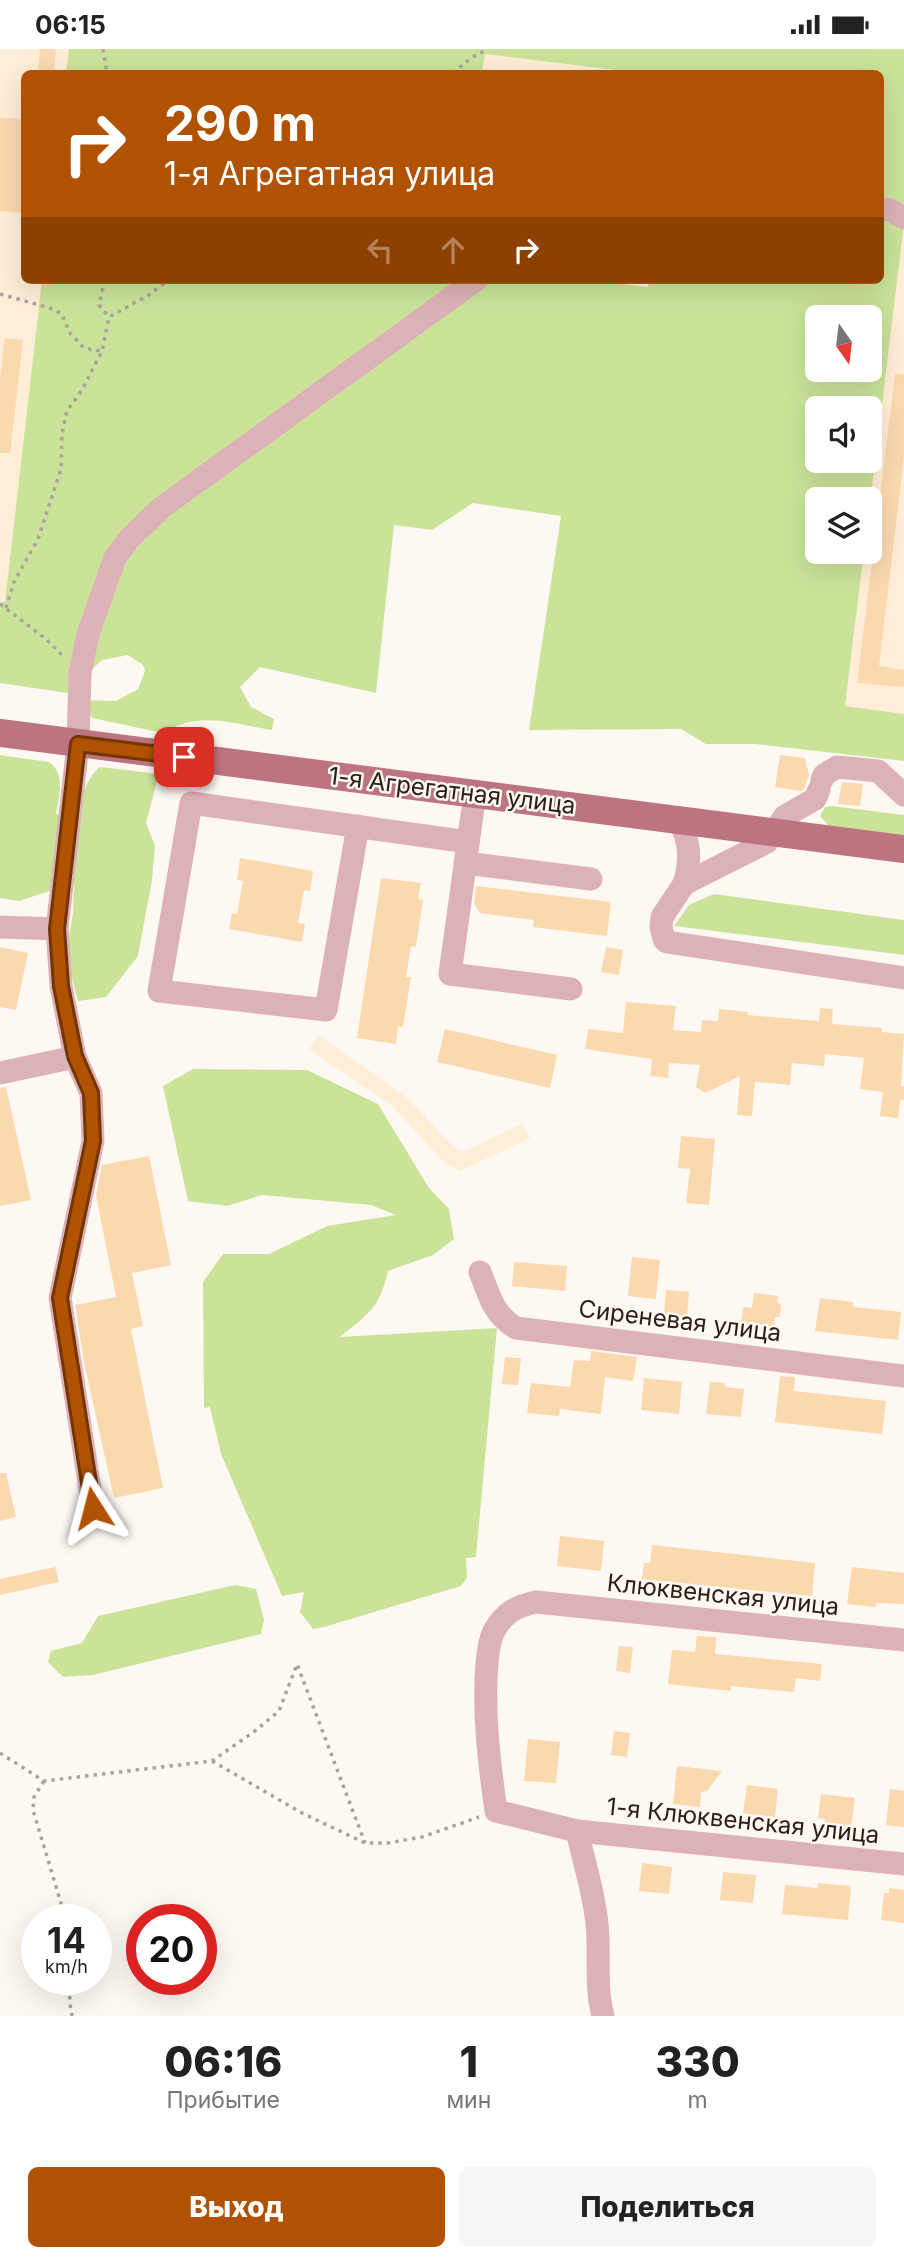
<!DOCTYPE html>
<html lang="ru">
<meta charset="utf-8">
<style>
:root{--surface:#fff;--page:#f6f6f6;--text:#222;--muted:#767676;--accent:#b15202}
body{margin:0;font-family:Inter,sans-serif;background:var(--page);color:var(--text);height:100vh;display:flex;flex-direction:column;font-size:26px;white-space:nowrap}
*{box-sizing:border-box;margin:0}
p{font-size:23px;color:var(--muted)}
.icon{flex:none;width:38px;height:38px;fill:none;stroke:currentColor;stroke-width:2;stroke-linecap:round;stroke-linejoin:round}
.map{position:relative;height:1967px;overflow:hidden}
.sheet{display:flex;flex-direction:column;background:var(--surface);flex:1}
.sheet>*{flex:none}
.banner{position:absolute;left:21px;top:21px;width:863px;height:214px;border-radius:10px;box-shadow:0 7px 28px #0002;background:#b15202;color:#fff;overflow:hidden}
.needle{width:46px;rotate:166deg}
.controls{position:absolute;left:805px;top:256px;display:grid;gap:14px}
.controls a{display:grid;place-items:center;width:77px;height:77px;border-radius:10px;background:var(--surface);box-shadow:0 7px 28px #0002;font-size:35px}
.speed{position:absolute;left:21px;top:1855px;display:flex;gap:14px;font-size:35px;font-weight:700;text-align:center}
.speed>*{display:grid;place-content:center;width:91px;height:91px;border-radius:50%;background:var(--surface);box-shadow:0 7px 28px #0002;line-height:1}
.speed small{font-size:18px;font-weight:400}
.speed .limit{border:10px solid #d22;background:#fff;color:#111}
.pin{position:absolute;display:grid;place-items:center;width:60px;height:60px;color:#fff;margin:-30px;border-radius:14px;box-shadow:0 4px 10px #0006}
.me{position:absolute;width:77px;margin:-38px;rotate:351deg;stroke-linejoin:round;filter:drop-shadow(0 0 5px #0008)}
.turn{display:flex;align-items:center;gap:24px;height:147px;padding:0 28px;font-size:32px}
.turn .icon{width:91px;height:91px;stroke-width:2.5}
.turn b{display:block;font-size:49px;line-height:60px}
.lanes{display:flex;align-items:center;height:66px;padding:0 28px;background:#0003;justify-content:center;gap:35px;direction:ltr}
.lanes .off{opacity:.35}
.eta{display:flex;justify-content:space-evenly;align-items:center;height:119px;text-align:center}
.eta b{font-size:42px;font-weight:800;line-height:49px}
.primary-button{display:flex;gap:14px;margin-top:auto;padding:14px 28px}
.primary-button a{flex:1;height:80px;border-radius:10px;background:var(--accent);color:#fff;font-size:28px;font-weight:800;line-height:80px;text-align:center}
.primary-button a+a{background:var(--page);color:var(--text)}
.status{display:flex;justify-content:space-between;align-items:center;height:49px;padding:0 35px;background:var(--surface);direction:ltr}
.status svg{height:19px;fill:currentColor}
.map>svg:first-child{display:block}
</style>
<div class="status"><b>06:15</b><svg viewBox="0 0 49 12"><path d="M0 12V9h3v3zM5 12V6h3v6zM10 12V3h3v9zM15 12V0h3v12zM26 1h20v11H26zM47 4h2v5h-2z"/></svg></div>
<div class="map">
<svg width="904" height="1967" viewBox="0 0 904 1967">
<rect width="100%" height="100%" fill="#fdf8f2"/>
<g fill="#ffedd7">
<path d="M0,0H69L66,24H24V231H42L5,553H0Z"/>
<path d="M485,5L639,24H482Z"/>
<path d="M904,175V665L845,657L864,502H870V454Z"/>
<path d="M318,986L404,1046L454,1098L464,1102L523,1075L530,1089L460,1122L446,1115L392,1057L309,1000Z"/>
</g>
<g fill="#cbe399" fill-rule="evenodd">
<path d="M69,0H904V175L870,454V450H817V502H864L845,657L904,665V712L755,695H706L681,680L529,681L561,467L473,454L432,481L394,476L376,644L260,618L240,638L251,658L274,670L272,681C232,675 199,661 163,684L92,669L82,651L116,652L138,640L145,622L143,616L128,606L102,611L67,644L0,634V553H5L42,231H588L648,238L649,231H880V24H639L485,5L482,24H66ZM817,268H870V320H817ZM817,359H870V411H817Z"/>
<path d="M0,706L49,713C66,725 59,747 56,765L77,768C82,749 85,730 100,718L159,725L146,774L155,797L152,831L138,907L106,948L78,952L66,906L73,864L74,834L19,852L0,849Z"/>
<path d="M832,757L904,766V786L829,777L820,767L825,758Z"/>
<path d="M714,845L904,871V906L674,877L689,856Z"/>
<path d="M193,1020L307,1021L378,1055L429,1139L449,1160L454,1190L433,1206L388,1222C379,1260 369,1264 340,1288L497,1279L476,1508L466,1509L467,1529L461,1537L324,1578L313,1580L300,1563L304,1543L282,1547L221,1405L210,1358L204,1359L203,1233L223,1205H269L327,1177L396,1166L371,1156L262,1146L227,1157L188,1152L163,1037Z"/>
<path d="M235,1536L256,1540L264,1571L261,1585L93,1626L63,1628L48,1613L51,1602L82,1594L98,1567Z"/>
</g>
<g fill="#fad9af">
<path d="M40,0H56L54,24H38Z"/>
<path d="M0,69L24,70V164L0,162Z"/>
<path d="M5,289L23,291L10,404H0V329Z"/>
<path d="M895,325H904V408L879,617L904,621V638L857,634Z"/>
<path d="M780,706L805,709L809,726L804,740L801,742L775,738Z"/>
<path d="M842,733L863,735L860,757L838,755Z"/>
<path d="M240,809L313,822L310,842L304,841L298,874L305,875L302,893L229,880L232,864L237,865L243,832L237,831Z"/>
<path d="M381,829L421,834L418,850L423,851L416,898L411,897L406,928H411L403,978L398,977L396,995L357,989Z"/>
<path d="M476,837L611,853L607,887L533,878L534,871L480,864L474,855Z"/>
<path d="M0,898L28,904L16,961L0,958Z"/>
<path d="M606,898L623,901L619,926L601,923Z"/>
<path d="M626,953L676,957L673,981L701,983L702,971L718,972L719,960L748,963L747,966L819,972L820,959L833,960L832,975L882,979V983L904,985L901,1037H904V1051H900L898,1069L880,1067L883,1043L860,1040L864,1009L825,1005L824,1017L792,1014L790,1036L755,1033L752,1067L737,1066L740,1027L705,1044L696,1038L700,1016L669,1014L668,1029L650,1027L652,1010L585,1000L588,980L623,984Z"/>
<path d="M445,980L557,1006L550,1039L437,1013Z"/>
<path d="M6,1038L31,1151L0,1157V1039Z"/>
<path d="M681,1087L715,1090L709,1156L686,1154L690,1120L678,1119Z"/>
<path d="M149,1107L171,1216L132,1224L143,1277L131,1280L163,1439L114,1449L84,1313L75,1256L116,1248L96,1146L102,1116Z"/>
<path d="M632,1208L660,1211L656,1250L628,1247Z"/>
<path d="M514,1213L567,1217L565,1242L512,1237Z"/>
<path d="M666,1241L689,1243L687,1267L664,1265Z"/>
<path d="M754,1244L778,1247L777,1254L781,1255L780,1268H775L774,1278L741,1274L743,1258L752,1259Z"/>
<path d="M820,1249L853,1253V1258L901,1263L898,1291L815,1282Z"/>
<path d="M591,1302L637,1308L633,1332L605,1328L601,1365L560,1360L559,1367L527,1364L531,1334L570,1338L574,1311L590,1312Z"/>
<path d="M505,1308L521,1309L518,1336L502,1335Z"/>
<path d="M780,1327L795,1328L794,1342L886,1352L882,1385L775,1373Z"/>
<path d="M644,1329L682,1333L679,1365L641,1361Z"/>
<path d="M710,1333L725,1334V1338L744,1340L741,1368L706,1365Z"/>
<path d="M0,1424H6L16,1468L0,1472Z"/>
<path d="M560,1487L604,1492L601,1522L557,1517Z"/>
<path d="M652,1496L815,1514L812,1547L642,1530L644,1514H650Z"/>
<path d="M55,1518L59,1533L0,1546V1530Z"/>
<path d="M852,1518L904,1524V1555L876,1554V1558L847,1555Z"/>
<path d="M697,1587L716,1588L715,1605L822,1615L820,1632L796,1629L794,1643L731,1637V1642L668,1635L672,1601L695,1603Z"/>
<path d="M619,1597L633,1598L630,1624L616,1622Z"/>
<path d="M614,1682L630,1684L627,1708L611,1706Z"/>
<path d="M528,1690L560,1693L556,1734L524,1732Z"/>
<path d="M677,1717L722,1722L707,1742L701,1743L700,1758L673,1755Z"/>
<path d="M747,1736L778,1740L775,1768L743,1764Z"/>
<path d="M890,1740L904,1742V1778L886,1776Z"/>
<path d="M821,1745L855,1749L851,1779L830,1777L824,1775L825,1770L818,1769Z"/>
<path d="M642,1814L672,1818L669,1845L639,1842Z"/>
<path d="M723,1823L756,1826L753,1854L720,1851Z"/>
<path d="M818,1834L851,1837L848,1871L782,1865L785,1836L818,1839Z"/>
<path d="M889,1839L904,1841V1874L881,1871L884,1844H889Z"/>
</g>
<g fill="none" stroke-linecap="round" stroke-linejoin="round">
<g stroke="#aba49c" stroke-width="3.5" stroke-dasharray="3.5 5" stroke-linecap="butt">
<path d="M103,0L107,24"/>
<path d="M453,24L471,9L488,0"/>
<path d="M105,231L99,256L109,268"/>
<path d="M0,245L50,259L62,265L69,283L84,299L102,302"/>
<path d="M0,555L46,590L64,608"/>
<path d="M6,559L14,533L38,490L61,420L62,385L67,362L82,341L102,302L109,268L149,246L168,231"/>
<path d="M0,1704L44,1732L212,1712L255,1682L279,1662L297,1615L365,1794"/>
<path d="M212,1712L302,1764L365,1794H388L422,1788L479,1768"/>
<path d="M44,1732L34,1748L33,1761L66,1871"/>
<path d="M69,1930L70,1955L72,1967"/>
</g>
<g stroke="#dcb2b8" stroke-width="23">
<path d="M880,160L890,161L904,169"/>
<path d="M822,731L824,726L837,718L878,722L904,746"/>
<path d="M819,741L815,750L785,767L767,793L684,835L662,868L661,878L664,890L667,893L904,929"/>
<path d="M475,744L450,925L571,940"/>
<path d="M678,771C691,792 691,812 684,835"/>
<path d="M358,777L326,961L159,942L191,754L468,793"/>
<path d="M465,814L591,830"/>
<path d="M0,878L57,880"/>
<path d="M0,1024L75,1008"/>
<path d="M480,1223C490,1248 493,1265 516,1279L904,1327"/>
<path d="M93,1459L60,1249L93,1092L91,1044L75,1008L61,937L57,880L78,695L80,624L88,585L115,509L128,491L161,459L476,231"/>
<path d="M577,1782L904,1815"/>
<path d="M603,1967C596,1941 599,1916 598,1890C597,1854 585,1817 577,1782L496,1762C489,1712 483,1664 487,1614C488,1604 489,1591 494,1582C504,1564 516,1557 536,1553L904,1591"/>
</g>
<path stroke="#bd7481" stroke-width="28" d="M0,684L904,800"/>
</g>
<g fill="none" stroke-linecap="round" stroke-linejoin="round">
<g stroke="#733501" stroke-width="18">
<path id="route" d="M93,1459L60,1249L93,1092L91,1044L75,1007L61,937L57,880L78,695L184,708"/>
</g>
<use href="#route" stroke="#b15202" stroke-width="12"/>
</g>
<g text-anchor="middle" stroke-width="5" stroke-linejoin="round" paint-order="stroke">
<g font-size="24" fill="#2a2116" stroke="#fdf8f2">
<text transform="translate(452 742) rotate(7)" y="8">1-я Агрегатная улица</text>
<text transform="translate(680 1272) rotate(7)" y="8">Сиреневая улица</text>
<text transform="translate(723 1546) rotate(6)" y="8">Клюквенская улица</text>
<text transform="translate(743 1772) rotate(6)" y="8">1-я Клюквенская улица</text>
</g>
</g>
</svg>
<div class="controls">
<a><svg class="needle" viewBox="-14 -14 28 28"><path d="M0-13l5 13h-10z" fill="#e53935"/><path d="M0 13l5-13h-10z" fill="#767676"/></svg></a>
<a><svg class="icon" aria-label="sound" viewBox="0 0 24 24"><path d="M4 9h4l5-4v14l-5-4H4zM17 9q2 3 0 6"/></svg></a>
<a><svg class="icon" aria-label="layers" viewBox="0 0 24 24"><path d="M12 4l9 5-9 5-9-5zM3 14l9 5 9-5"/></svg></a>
</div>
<div class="speed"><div>14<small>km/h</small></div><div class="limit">20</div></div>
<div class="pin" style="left:184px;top:708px;background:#d93025"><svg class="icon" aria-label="arrive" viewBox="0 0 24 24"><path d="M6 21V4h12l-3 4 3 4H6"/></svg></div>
<svg class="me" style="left:93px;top:1459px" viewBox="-20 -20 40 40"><path d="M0-17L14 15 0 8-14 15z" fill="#b15202" stroke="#fff" stroke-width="4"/></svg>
<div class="banner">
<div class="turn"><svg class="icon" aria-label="right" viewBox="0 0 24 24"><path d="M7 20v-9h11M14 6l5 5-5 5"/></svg><div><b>290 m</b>1-я Агрегатная улица</div></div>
<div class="lanes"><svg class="icon off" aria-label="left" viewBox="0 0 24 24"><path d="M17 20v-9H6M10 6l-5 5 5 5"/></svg><svg class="icon off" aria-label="ahead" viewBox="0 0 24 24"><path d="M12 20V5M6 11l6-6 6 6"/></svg><svg class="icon" aria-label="right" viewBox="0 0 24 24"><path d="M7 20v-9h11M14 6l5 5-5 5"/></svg></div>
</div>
</div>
<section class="sheet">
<div class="eta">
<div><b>06:16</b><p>Прибытие</p></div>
<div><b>1</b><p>мин</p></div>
<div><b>330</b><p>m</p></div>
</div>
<div class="primary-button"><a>Выход</a><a>Поделиться</a></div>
</section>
